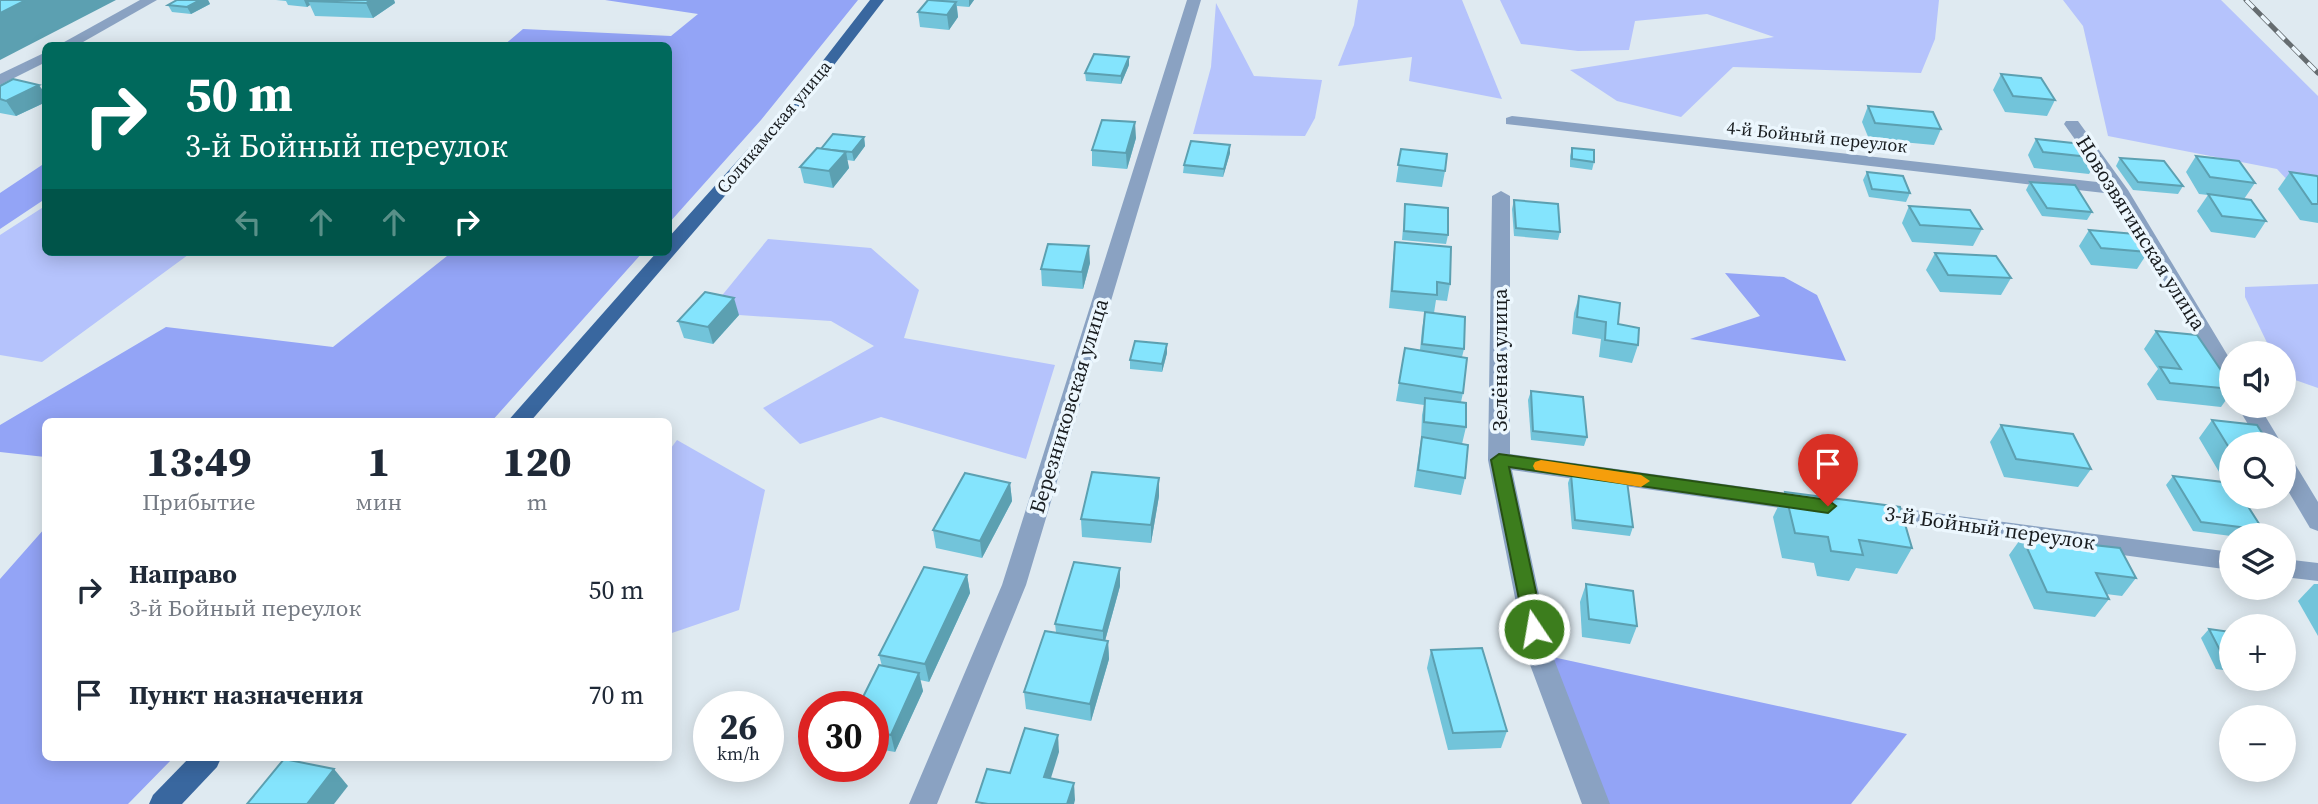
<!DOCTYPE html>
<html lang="ru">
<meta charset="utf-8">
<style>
:root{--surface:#fff;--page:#f2f2f3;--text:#1f2937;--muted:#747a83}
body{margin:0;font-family:"Source Serif 4",serif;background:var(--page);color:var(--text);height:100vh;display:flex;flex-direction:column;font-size:26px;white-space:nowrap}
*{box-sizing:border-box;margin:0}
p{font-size:23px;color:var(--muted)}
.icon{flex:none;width:38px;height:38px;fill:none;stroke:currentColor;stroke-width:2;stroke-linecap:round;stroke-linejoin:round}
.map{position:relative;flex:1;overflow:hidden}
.details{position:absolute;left:42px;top:418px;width:630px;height:343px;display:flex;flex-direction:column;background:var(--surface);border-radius:10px;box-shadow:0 4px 18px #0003}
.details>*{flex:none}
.guide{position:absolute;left:42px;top:42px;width:630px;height:214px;border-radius:10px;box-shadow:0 4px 18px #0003;background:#00695c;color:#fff;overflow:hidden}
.tools{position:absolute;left:2219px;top:341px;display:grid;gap:14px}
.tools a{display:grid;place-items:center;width:77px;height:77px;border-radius:50%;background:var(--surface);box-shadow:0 4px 18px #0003;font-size:35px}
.speed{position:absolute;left:693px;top:691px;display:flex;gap:14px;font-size:35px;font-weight:700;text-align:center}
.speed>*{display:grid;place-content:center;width:91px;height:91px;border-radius:50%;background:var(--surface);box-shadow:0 4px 18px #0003;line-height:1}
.speed small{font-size:18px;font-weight:400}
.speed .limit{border:10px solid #d22;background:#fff;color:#111}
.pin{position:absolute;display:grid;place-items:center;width:60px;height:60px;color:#fff;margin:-72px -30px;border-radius:50% 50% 50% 0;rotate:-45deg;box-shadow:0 0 7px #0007}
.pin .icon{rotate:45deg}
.me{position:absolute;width:77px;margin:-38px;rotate:348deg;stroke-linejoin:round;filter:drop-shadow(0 0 5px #0008)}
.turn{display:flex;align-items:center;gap:24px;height:147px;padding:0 28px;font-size:32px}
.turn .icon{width:91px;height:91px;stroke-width:2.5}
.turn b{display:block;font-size:49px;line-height:60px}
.lanes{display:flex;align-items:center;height:66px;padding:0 28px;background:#0003;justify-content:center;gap:35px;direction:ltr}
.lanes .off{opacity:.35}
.eta{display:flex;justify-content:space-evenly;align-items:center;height:119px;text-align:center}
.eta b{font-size:42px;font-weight:800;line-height:49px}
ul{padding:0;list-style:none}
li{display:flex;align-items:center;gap:21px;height:105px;padding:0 28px}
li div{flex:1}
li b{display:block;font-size:26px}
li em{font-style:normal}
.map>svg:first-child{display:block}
</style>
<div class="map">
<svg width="2318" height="804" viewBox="0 0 2318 804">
<rect width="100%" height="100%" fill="#dfeaf1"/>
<g fill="#b5c3fc">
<path d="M1358,0H1462L1502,99L1409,81L1412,57L1338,66L1354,25Z"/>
<path d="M1500,0H1939L1935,39L1921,73L1733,67L1681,117L1617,101L1570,70L1774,37L1707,14L1635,21L1629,50L1578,51L1521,44Z"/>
<path d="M2063,0H2221L2318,96V213L2277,169L2108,136L2083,26Z"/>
<path d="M1216,3L1254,76L1322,80L1315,118L1305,136L1193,134L1211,67Z"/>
<path d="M45,206L46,252H192L42,362L0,355V235Z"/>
<path d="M768,239L871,248L919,290L904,338L1055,365L1026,459L881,417L800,444L763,408L874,346L831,321L739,315L711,309Z"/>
<path d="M2318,284V388L2284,376V354L2272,353L2245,297V287Z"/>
<path d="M677,440L765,490L739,610L669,634L668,452Z"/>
</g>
<g fill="#93a4f6">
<path d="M605,0H858L761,120L669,223L668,46L504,45L523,29L671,36L698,14Z"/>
<path d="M45,163V199L0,229V193Z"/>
<path d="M452,252H643L491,422H46L45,457L0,452V425L166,327L333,347Z"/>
<path d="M1725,273L1784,277L1817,295L1846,361L1690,339L1760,316Z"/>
<path d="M45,528L46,758H173L128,804H0V579Z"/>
<path d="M1548,656L1907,734L1851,804H1607Z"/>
</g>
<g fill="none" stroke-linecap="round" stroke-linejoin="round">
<g fill="#8aa2c2" fill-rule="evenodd">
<path d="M140,0H157L76,46H57Z"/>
<path d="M1187,0H1201L1026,585L937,804H909L1002,585Z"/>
<path d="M46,52V62L0,85V74Z"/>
<path d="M1512,116L2106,183L2064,124L2066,121H2078L2128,190L2231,361V385L2221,378L2113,194L1506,124V118Z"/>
<path d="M1501,191L1510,196V454L1809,496L1817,498L1820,504L1817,510L1809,512L1512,470L1552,654L1610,804H1582L1526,654L1488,460L1492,196Z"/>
<path d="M2237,406H2259L2282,444H2260Z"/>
<path d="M2284,457L2292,459L2318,502V531L2310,528L2284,484Z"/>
<path d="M1876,505L2231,552V570L1876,521L1868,519L1864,513L1868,507Z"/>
<path d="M2284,559L2318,563V581L2284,577Z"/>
</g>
<g fill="#39679f" fill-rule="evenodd">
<path d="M870,0H884L804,104L530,422H507L657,252H668V238L794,98Z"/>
<path d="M189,758H221L217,767L182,804H149L153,795Z"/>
</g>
<g stroke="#656c70" stroke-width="5">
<path id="rail" d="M2246,0L2318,73"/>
</g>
<use href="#rail" stroke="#ecf7fe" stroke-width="3.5" stroke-dasharray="11" stroke-linecap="butt"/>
</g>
<g fill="#72c4da">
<path d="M177,0H208L210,4L191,14L172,12L168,5Z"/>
<path d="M276,0H394L395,3L373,18L315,16L310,5L307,7L288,5L286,1Z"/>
<path d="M937,0H974L969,7L957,6L958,17L949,30L920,27L918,12Z"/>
<path d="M1129,65L1121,84L1086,81L1085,73Z"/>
<path d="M2001,74L2055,100L2047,116L2005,112L1993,90Z"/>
<path d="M0,86L46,95V102L16,116L0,113Z"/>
<path d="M1868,106L1941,129L1934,145L1869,139L1862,122Z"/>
<path d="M864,137L865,146L854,161L847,160L849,168L833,188L804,183L800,167L821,149Z"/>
<path d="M1136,138L1127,169L1092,166V150Z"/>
<path d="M2036,139L2099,158L2089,174L2034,168L2028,155Z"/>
<path d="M1230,145V153L1223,177L1183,173L1184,165Z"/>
<path d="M1572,148L1594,162L1592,170L1570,167V156Z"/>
<path d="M1401,149L1445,171L1442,187L1396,182Z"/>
<path d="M2196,156L2255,183L2244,199L2266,221L2255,238L2211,232L2197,211L2208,195L2199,194L2186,172Z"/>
<path d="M2120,158L2183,186L2178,194L2133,190L2116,166Z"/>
<path d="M1867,172L1910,193L1906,202L1869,197L1863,180Z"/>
<path d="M2290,172L2318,177V223L2300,220L2278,189Z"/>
<path d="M2030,182L2092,212L2087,220L2042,216L2026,190Z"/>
<path d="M1514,200L1560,232L1558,240L1514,236L1512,209Z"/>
<path d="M1405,204L1448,235L1446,244L1402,240Z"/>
<path d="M1909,206L1982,229L1973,246L1912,242L1902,223Z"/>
<path d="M2089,230L2148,252L2137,269L2091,265L2079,246Z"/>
<path d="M1395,242L1450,284L1447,301L1436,300L1434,313L1389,308L1393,258Z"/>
<path d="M1935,253L2011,278L2001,295L1940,292L1926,270Z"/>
<path d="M1090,263L1083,289L1042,286L1041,269Z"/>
<path d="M1579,296L1618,324L1638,345L1632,363L1599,357L1601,339L1572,334L1574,313Z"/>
<path d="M1425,312L1464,349L1462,357L1463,393L1461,402L1466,427L1462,444L1465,478L1461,495L1414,487L1421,439L1422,415L1424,405L1396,401L1405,348L1420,350L1422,329Z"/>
<path d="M739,315L713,344L684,338L678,321Z"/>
<path d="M2156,331L2231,385V393L2221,407L2157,400L2147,384L2158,369L2144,349Z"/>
<path d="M1167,353L1162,372L1130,369V360Z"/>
<path d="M1531,391L1587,437L1584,446L1531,440L1528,400Z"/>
<path d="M2212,420L2231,444V497L2263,530L2258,536H2231L2193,531L2166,485L2173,476L2225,482L2199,438Z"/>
<path d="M2001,425L2091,469L2078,487L2004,477L1990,442Z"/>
<path d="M2284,466L2293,480L2284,490Z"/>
<path d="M1571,474L1633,527L1630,536L1572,529L1568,483Z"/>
<path d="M1010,483L1012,501L982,558L936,548L933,530Z"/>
<path d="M1785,492L1912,548L1897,574L1856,568L1849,581L1817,576L1814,563L1782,558L1773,517Z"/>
<path d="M1159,496L1151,543L1082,537L1081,519Z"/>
<path d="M2022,537L2136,578L2122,596L2106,594L2109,599L2095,617L2034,609L2009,555Z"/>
<path d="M967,575L970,593L929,682L920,680L923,691L895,752L873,748V707L882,666L879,655Z"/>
<path d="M1586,584L1637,626L1630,644L1582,637L1580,602Z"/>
<path d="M2314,584H2318V636L2298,601Z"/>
<path d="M1120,586L1105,641H1108L1109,659L1091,721L1026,709L1024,692L1056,632L1055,624Z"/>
<path d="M2209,629L2231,632V671L2216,669L2201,638Z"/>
<path d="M1431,650L1507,731L1501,748L1448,750L1427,668Z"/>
</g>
<g fill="#5ca0b1">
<path d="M26,0H116L0,60V13Z"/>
<path d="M200,0H208L210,4L191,14L187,7Z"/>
<path d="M304,0H319L308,1L310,5L307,7Z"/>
<path d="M371,0H394L395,3L373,18L366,3Z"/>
<path d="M969,0H974L969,7Z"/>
<path d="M956,2L958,17L949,30L947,15Z"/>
<path d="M1129,57V65L1121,84V76Z"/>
<path d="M39,85L46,95V102L16,116L6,101Z"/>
<path d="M1135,122L1136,138L1127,169L1126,153Z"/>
<path d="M864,137L865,146L854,161L852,152Z"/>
<path d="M1230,145V153L1223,177L1224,169Z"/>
<path d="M846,152L849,168L833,188L829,171Z"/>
<path d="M1089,246L1090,263L1083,289L1082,272Z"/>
<path d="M734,298L739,315L713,344L708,327Z"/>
<path d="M1167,344V353L1162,372V364Z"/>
<path d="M1159,478V496L1151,543V525Z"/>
<path d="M1010,483L1012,501L982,558L980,541Z"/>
<path d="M1120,568V586L1103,648V631Z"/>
<path d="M967,575L970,593L929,682L925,664Z"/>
<path d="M1108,641L1109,659L1091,721L1090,704Z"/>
<path d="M919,673L923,691L895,752L891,735Z"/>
<path d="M1058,735L1059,752L1046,794L1044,777Z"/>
<path d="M334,769L348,786L334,804H307Z"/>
<path d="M1074,783L1075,800L1074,804H1067Z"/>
</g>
<g fill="#84e4fd" stroke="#5ca0b1" stroke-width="2">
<path d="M0,0H26L0,13Z"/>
<path d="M177,0H200L187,7L168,5Z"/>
<path d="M310,0H371L366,3L308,1Z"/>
<path d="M928,0H929L956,2L947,15L918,12Z"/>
<path d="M1094,54L1129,57L1121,76L1085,73Z"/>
<path d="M2001,74L2041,78L2055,100L2013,96Z"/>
<path d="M13,79L39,85L6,101L0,99V86Z"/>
<path d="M1868,106L1933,112L1941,129L1875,123Z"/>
<path d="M1102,120L1135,122L1126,153L1092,150Z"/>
<path d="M833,134L864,137L852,152L821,149Z"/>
<path d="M2036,139L2091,145L2099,158L2043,152Z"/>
<path d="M1191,141L1230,145L1224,169L1184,165Z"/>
<path d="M817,148L846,152L829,171L800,167Z"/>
<path d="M1572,148L1594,150V162L1572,159Z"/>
<path d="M1401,149L1447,154L1445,171L1398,165Z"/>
<path d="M2196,156L2239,161L2255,183L2210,177Z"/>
<path d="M2120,158L2164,161L2183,186L2138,182Z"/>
<path d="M1867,172L1903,176L1910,193L1872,189Z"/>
<path d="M2290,172L2317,176L2318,177V204H2312Z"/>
<path d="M2030,182L2075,185L2092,212L2047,208Z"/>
<path d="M2208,194L2251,200L2266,221L2222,216Z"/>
<path d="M1514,200L1558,204L1560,232L1516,228Z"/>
<path d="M1405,204L1448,208V235L1404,231Z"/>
<path d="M1909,206L1970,210L1982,229L1920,225Z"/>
<path d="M2089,230L2135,234L2148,252L2101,248Z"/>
<path d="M1395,242L1451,247L1450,284L1437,282V295L1392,291Z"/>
<path d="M1048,244L1089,246L1082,272L1041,269Z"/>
<path d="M1935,253L1996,256L2011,278L1948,275Z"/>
<path d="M705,292L734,298L708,327L678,321Z"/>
<path d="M1579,296L1620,303L1618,324L1639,328L1638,345L1605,340L1606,322L1577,317Z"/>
<path d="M1425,312L1465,317L1464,349L1422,344Z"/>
<path d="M2156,331L2197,335L2231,385V389L2170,383L2160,367L2181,369Z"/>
<path d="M1135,341L1167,344L1162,364L1130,360Z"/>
<path d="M1405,348L1467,358L1463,393L1399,383Z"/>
<path d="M1531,391L1583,397L1587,437L1533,431Z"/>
<path d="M1425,398L1466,403V427L1424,422Z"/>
<path d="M2212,420L2257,425L2269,444H2231V451Z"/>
<path d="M2001,425L2073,434L2091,469L2016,459Z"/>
<path d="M1422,437L1468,445L1465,478L1418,470Z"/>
<path d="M2284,466L2293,480L2284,479Z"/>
<path d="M1092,472L1159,478L1151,525L1081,519Z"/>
<path d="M965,473L1010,483L980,541L933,530Z"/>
<path d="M1571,474L1627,481L1633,527L1575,520Z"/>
<path d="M2173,476L2231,483V497H2242L2263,530L2201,522Z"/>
<path d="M1785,492L1900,507L1912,548L1859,540L1863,555L1831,551L1828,537L1795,533Z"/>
<path d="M2022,537L2120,548L2136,578L2096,573L2109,599L2047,592Z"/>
<path d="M1074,562L1120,568L1103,631L1055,624Z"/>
<path d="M924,567L967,575L925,664L879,655Z"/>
<path d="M1586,584L1633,591L1637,626L1589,619Z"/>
<path d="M2209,629L2231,632V661L2225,660Z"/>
<path d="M1045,631L1108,641L1090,704L1024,692Z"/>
<path d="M1482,648L1507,731L1453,733L1431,650Z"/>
<path d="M879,665L919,673L891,735L873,731V707H858Z"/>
<path d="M1025,728L1058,735L1044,777L1074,783L1067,804H988L976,802L987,769L1010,773Z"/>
<path d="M284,759L334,769L307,804H247Z"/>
</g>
<path fill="#3c7d1d" stroke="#275113" stroke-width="2" d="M1499,454L1828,500L1836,506L1828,513L1509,467L1544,629L1541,635H1527L1525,629L1491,460Z"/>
<path fill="#f59e0b" d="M1541,460L1641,475L1650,481L1641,487L1535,470L1533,466L1535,462Z"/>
<g text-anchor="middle" stroke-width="7" stroke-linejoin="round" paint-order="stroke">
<g font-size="18" fill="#181c1f" stroke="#ecf7fe">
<text transform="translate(774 127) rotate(-50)" y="6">Соликамская улица</text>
<text transform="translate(1817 137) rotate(6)" y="6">4-й Бойный переулок</text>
</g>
<g font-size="21" fill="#181c1f" stroke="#ecf7fe">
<text transform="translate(2141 233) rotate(58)" y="7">Новозвягинская улица</text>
<text transform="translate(1500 360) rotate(-90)" y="7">Зелёная улица</text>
<text transform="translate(1069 406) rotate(-73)" y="7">Березниковская улица</text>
<text transform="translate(1990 528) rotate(8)" y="7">3-й Бойный переулок</text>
</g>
</g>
</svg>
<div class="tools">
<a><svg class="icon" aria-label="sound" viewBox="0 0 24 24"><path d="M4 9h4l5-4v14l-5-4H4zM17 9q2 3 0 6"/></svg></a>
<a><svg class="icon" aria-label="search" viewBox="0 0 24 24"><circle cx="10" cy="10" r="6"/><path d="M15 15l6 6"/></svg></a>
<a><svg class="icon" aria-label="layers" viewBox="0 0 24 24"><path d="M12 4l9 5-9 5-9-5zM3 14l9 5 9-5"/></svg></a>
<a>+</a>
<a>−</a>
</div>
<div class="speed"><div>26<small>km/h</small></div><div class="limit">30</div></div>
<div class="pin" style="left:1828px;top:506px;background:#d93025"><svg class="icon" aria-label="arrive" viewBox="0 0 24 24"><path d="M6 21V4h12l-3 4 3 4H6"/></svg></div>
<svg class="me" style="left:1534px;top:629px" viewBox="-20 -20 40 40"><circle r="17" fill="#3c7d1d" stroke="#fff" stroke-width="3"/><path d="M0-11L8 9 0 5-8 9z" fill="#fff"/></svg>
<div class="guide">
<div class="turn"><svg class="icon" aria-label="right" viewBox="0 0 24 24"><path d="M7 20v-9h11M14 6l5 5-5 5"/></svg><div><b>50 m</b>3-й Бойный переулок</div></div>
<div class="lanes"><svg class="icon off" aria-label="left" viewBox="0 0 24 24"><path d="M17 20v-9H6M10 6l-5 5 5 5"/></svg><svg class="icon off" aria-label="ahead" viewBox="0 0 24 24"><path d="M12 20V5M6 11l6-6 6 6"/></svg><svg class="icon off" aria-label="ahead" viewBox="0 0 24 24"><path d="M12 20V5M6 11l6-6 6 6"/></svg><svg class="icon" aria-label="right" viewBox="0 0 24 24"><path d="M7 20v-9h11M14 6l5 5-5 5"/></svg></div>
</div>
<section class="details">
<div class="eta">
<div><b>13:49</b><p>Прибытие</p></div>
<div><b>1</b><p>мин</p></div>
<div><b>120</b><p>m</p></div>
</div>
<ul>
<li><svg class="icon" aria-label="right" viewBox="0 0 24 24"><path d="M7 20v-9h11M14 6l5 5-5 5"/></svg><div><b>Направо</b><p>3-й Бойный переулок</p></div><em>50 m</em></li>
<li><svg class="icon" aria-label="arrive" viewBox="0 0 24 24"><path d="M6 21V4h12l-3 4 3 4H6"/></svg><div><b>Пункт назначения</b></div><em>70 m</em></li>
</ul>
</section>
</div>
